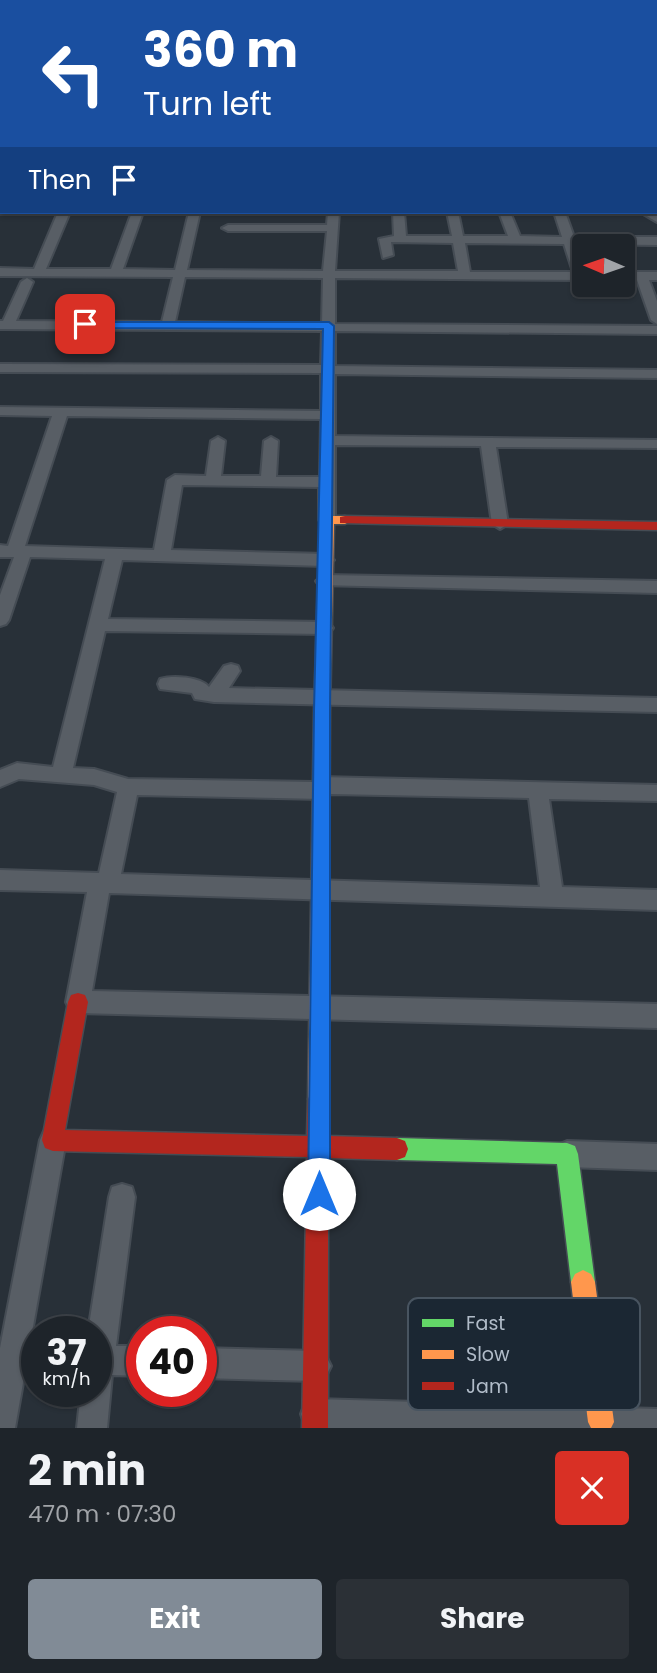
<!DOCTYPE html>
<meta charset="utf-8">
<style>
:root{--surface:#1e242a;--page:#2b3036;--text:#f1f3f6;--muted:#a1a4a8;--line:#3c4147;--accent:#818b96}
body{margin:0;font-family:Poppins,sans-serif;background:var(--page);color:var(--text);height:100vh;display:flex;flex-direction:column;font-size:26px;white-space:nowrap}
*{box-sizing:border-box;margin:0}
p{font-size:23px;color:var(--muted)}
.icon{flex:none;width:38px;height:38px;fill:none;stroke:currentColor;stroke-width:2;stroke-linecap:round;stroke-linejoin:round}
.map{position:relative;height:1428px;overflow:hidden}
.panel{display:flex;flex-direction:column;background:var(--surface);flex:1}
.panel>*{flex:none}
.guide{position:absolute;left:0px;top:0px;width:658px;height:214px;box-shadow:0 2px 5px #0004,0 0 0 2px var(--line);background:#1a4fa0;color:#fff;overflow:hidden}
.needle{width:46px;rotate:272deg}
.controls{position:absolute;left:572px;top:234px;display:grid;gap:14px}
.controls a{display:grid;place-items:center;width:63px;height:63px;border-radius:7px;background:var(--surface);box-shadow:0 2px 5px #0004,0 0 0 2px var(--line);font-size:35px}
.speed{position:absolute;left:21px;top:1316px;display:flex;gap:14px;font-size:35px;font-weight:700;text-align:center}
.speed>*{display:grid;place-content:center;width:91px;height:91px;border-radius:50%;background:var(--surface);box-shadow:0 2px 5px #0004,0 0 0 2px var(--line);line-height:1}
.speed small{font-size:18px;font-weight:400}
.speed .limit{border:10px solid #d22;background:#fff;color:#111}
.pin{position:absolute;display:grid;place-items:center;width:60px;height:60px;color:#fff;margin:-30px;border-radius:14px;box-shadow:0 4px 10px #0006}
.me{position:absolute;width:77px;margin:-38px;rotate:0deg;stroke-linejoin:round;filter:drop-shadow(0 0 5px #0008)}
.turn{display:flex;align-items:center;gap:24px;height:147px;padding:0 28px;font-size:32px}
.turn .icon{width:91px;height:91px;stroke-width:2.5}
.turn b{display:block;font-size:49px;line-height:60px}
.then{display:flex;align-items:center;height:66px;padding:0 28px;background:#0003;gap:14px;font-size:26px}
.round{display:grid;place-items:center;flex:none;width:74px;height:74px;border-radius:7px;background:var(--page)}
.headline{display:flex;align-items:center;justify-content:space-between;height:119px;padding:0 28px}
h1{font-size:42px;font-weight:700;line-height:52px}
.cta{display:flex;gap:14px;margin-top:auto;padding:14px 28px}
.cta a{flex:1;height:80px;border-radius:7px;background:var(--accent);color:#fff;font-size:28px;font-weight:700;line-height:80px;text-align:center}
.cta a+a{background:var(--page);color:var(--text)}
.map>svg:first-child{display:block}
</style>
<div class="map">
<svg width="657" height="1428" viewBox="0 0 657 1428">
<rect width="100%" height="100%" fill="#283038"/>
<g fill="none" stroke-linecap="round" stroke-linejoin="round">
<g stroke="#454c54" stroke-width="4">
<g id="street">
<path d="M34,0H42L33,2Z"/>
<path d="M119,0H127L118,2Z"/>
<path d="M163,0H171L162,2Z"/>
<path d="M240,0H249L251,2H241Z"/>
<path d="M414,0H424L426,2H415Z"/>
<path d="M472,0H480L481,2H473Z"/>
<path d="M506,0H514L515,2H507Z"/>
<path d="M550,0H558L559,2H551Z"/>
<path d="M586,0H594L595,2H587Z"/>
<path d="M647,0H655L657,2H648Z"/>
<rect x="0" y="31" width="2" height="6"/>
<rect x="0" y="67" width="2" height="6"/>
<rect x="656" y="70" width="1" height="6"/>
<rect x="0" y="89" width="2" height="6"/>
<rect x="656" y="102" width="1" height="6"/>
<rect x="0" y="105" width="2" height="6"/>
<rect x="656" y="183" width="1" height="6"/>
<path d="M0,188H2L0,198Z"/>
<path d="M58,212H70L46,269H111L132,212H143L123,269L175,270L189,212H200L187,270L323,271L327,231H228L222,228L228,225H327L328,212H339L335,271H458L453,243L391,242L393,255L383,258L379,239L394,236L393,212H404L406,236H452L447,212H458L463,236H508L499,212H510L520,236L562,237L554,212H565L574,237H657V245L576,244L584,271V280L335,278V324L657,326V334L335,331V366L657,370V378L335,374V436L657,440V448L496,447L508,524L500,529L492,524L481,446L335,445V520L327,525L319,520V487L182,485L171,550L326,554L334,560L326,566L122,560L108,619L324,622L330,624L333,628L330,632L324,634L105,631L73,768L94,769L128,779L312,782L321,777L657,785V801L549,799L562,887L657,890V910L109,893L92,991L657,1004V1028L78,1013L70,1010L66,1002L87,892L0,890V870L99,873L117,792L94,785L19,779L0,787V770L17,763L53,767L105,559L30,557L9,620L6,624L0,626V595L14,557H0V545L8,546L52,416L0,415V407L321,411V373L0,372V364L321,365L322,331L0,329V321H3L21,282L27,278L33,282L16,321L162,322L173,277L0,276V268L34,269ZM465,243L564,244L573,272H470ZM185,277L323,278L322,324L175,322ZM67,416L321,419L320,477H276L278,441L271,437L264,441L261,476H221L225,441L218,437L211,441L206,476L175,475L167,480L154,550L25,546ZM331,794L529,798L540,887L121,874L137,795L322,799Z"/>
<path d="M640,212L657,214V222Z"/>
<path d="M623,272H657V280H649L657,301V324L651,320L637,280H623Z"/>
<path d="M325,575L657,581V593L319,585L316,581Z"/>
<path d="M231,664L238,666L240,671L229,688L657,698V712L214,702L195,699L192,693L160,689L158,684L160,679C173,675 201,677 209,687L224,666Z"/>
<path d="M53,1127L62,1131L66,1140L15,1428H0V1348L40,1140L44,1131Z"/>
<path d="M567,1141L657,1144V1170L567,1167L558,1163L554,1154L558,1145Z"/>
<path d="M122,1184L132,1187L135,1197L116,1346H142V1376L112,1375L107,1428H77L81,1391H96V1332H88L109,1197L112,1187Z"/>
<path d="M201,1348L316,1351L326,1356L331,1366L326,1376L316,1381L201,1378Z"/>
<path d="M316,1399L657,1409V1428H313L305,1425L301,1414L305,1403Z"/>
</g>
</g>
<g stroke="#454c54" stroke-width="3">
<path id="fast" d="M397,1138L567,1143L575,1146L578,1154L595,1282L591,1290L583,1294L575,1290L571,1282L557,1164L397,1160L389,1157L386,1149L389,1141Z"/>
</g>
<g stroke="#454c54" stroke-width="3">
<g id="slow">
<path d="M327,516H345L352,520L345,524H334L330,711L328,1099L325,1106L318,1109L311,1106L308,1099L314,711L320,520Z"/>
<path d="M583,1270L591,1274L595,1282L614,1422L611,1428H591L588,1422L571,1282L575,1274Z"/>
</g>
</g>
<g stroke="#454c54" stroke-width="3">
<g id="jam">
<path d="M293,0H300L302,2H294Z"/>
<rect x="656" y="175" width="1" height="6"/>
<path d="M345,516L657,522V530L340,523V517Z"/>
<path d="M78,993L85,995L88,1002L65,1130L307,1136L308,1099L311,1092L318,1089L325,1092L328,1099V1136L397,1138L405,1141L408,1149L405,1157L397,1160L328,1158V1428H302L307,1157L53,1151L45,1148L42,1140L68,1002L71,995Z"/>
</g>
</g>
<use href="#street" fill="#585e65" fill-rule="evenodd"/>
<use href="#fast" fill="#63d668" fill-rule="evenodd"/>
<use href="#slow" fill="#ff974d" fill-rule="evenodd"/>
<use href="#jam" fill="#b3261e" fill-rule="evenodd"/>
<path stroke="#5c6269" stroke-width="2.5" stroke-dasharray="3.5 3.5" stroke-linecap="butt" d="M406,0L410,2"/>
</g>
<path fill="#1a73e8" stroke="#114b97" stroke-width="2" d="M82,322H329L334,326L330,711V1194L327,1202L319,1205L311,1202L308,1194L314,711L323,329L85,328L80,324Z"/>
<rect x="408" y="1298" width="232" height="112" rx="10" fill="#1b2733" stroke="#485460" stroke-width="2"/>
<rect x="422" y="1319" width="32" height="8" fill="#63d668"/>
<rect x="422" y="1350" width="32" height="9" fill="#ff974d"/>
<rect x="422" y="1382" width="32" height="8" fill="#b3261e"/>
<g font-size="19" fill="#b1bcc9">
<text x="466" y="1330">Fast</text>
<text x="466" y="1361">Slow</text>
<text x="466" y="1393">Jam</text>
</g>
</svg>
<div class="controls">
<a><svg class="needle" viewBox="-14 -14 28 28"><path d="M0-13l5 13h-10z" fill="#e53935"/><path d="M0 13l5-13h-10z" fill="#a1a4a8"/></svg></a>
</div>
<div class="speed"><div>37<small>km/h</small></div><div class="limit">40</div></div>
<div class="pin" style="left:85px;top:324px;background:#d93025"><svg class="icon" aria-label="arrive" viewBox="0 0 24 24"><path d="M6 21V4h12l-3 4 3 4H6"/></svg></div>
<svg class="me" style="left:319px;top:1194px" viewBox="-20 -20 40 40"><circle r="19" fill="#fff"/><path d="M0-13L10 11 0 6-10 11z" fill="#1a73e8"/></svg>
<div class="guide">
<div class="turn"><svg class="icon" aria-label="left" viewBox="0 0 24 24"><path d="M17 20v-9H6M10 6l-5 5 5 5"/></svg><div><b>360 m</b>Turn left</div></div>
<div class="then">Then<svg class="icon" aria-label="arrive" viewBox="0 0 24 24"><path d="M6 21V4h12l-3 4 3 4H6"/></svg></div>
</div>
</div>
<section class="panel">
<div class="headline"><div><h1>2 min</h1><p>470 m · 07:30</p></div><a class="round" style="background:#d93025;color:#fff"><svg class="icon" aria-label="close" viewBox="0 0 24 24"><path d="M6 6l12 12M18 6L6 18"/></svg></a></div>
<div class="cta"><a>Exit</a><a>Share</a></div>
</section>
